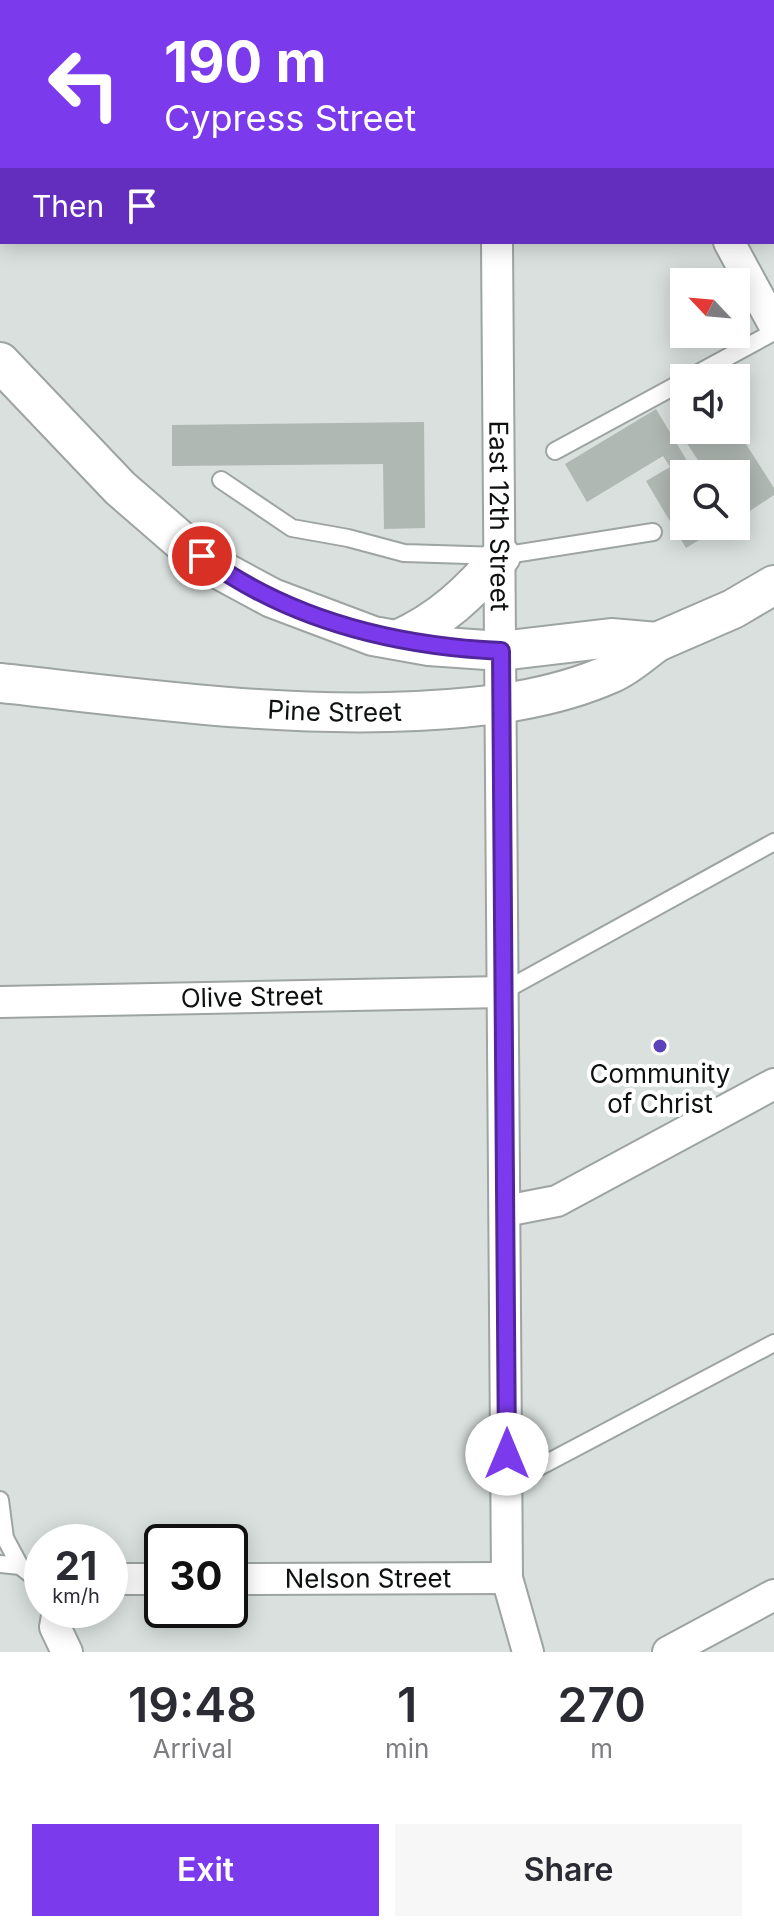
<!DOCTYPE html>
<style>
:root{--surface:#fff;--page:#f7f7f7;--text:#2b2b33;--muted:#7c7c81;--accent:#7c3aed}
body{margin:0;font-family:Inter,sans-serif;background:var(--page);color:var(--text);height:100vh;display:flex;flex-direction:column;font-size:30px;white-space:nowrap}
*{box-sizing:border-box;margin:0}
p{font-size:26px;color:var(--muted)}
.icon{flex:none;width:44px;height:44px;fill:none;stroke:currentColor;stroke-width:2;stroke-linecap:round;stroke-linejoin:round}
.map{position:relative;height:1652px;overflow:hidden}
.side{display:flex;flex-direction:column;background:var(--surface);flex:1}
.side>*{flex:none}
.hud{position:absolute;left:0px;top:0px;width:774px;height:244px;box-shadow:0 4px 20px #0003;background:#7c3aed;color:#fff;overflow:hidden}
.needle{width:52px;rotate:296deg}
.tools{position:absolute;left:670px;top:268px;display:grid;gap:16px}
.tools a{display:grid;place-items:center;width:80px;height:80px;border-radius:0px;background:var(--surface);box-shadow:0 4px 20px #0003;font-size:40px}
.speed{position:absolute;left:24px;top:1524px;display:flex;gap:16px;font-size:40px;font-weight:700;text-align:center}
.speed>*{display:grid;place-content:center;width:104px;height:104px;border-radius:50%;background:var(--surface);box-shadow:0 4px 20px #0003;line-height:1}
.speed small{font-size:20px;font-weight:400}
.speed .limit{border:4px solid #111;border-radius:12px;background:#fff;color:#111}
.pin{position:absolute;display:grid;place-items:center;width:68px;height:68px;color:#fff;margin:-34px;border:4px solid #fff;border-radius:50%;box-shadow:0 2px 8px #0007}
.me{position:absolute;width:88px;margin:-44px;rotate:0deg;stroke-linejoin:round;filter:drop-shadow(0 0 6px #0008)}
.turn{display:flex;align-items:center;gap:28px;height:168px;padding:0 32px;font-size:36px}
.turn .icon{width:104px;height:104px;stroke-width:2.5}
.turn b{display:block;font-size:56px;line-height:68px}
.then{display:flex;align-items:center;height:76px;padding:0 32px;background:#0003;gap:16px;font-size:30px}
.eta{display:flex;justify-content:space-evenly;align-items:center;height:136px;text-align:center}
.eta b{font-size:48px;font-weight:600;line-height:56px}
.primary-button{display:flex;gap:16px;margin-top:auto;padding:16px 32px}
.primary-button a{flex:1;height:92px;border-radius:0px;background:var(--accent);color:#fff;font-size:32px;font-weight:600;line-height:92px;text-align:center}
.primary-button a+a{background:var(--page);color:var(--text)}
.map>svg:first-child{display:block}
</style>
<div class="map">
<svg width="774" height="1652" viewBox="0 0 774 1652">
<rect width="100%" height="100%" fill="#d9e0dd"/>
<g fill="#b0b8b4">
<path d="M736,384L750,406L736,415Z"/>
<path d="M656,409L695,474H684V526H722L686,548L646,481L670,467L663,456L587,502L565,464Z"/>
<path d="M684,415V430H737L774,488V495L736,520V474H707L673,422Z"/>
<path d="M424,422L425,528L384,529L383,464L172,466V425Z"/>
</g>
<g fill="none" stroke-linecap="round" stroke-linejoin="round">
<g stroke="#9da4a1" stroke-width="20">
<g id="service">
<path d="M689,378L774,332"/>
<path d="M555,451L684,381"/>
<path d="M221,480L292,528L348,538L404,553L501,556L653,532"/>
<path d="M502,992L774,842"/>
<path d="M507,1484L774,1343"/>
<path d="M0,1500L5,1538L20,1566"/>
<path d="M0,1564L20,1566L42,1583"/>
</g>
</g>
<g stroke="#9da4a1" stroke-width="34">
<g id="minor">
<path d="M86,0V2"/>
<path d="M595,0L596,2"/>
<path d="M498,2V0"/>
<path d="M772,44L774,43"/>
<path id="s1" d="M497,242L507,1578L528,1652"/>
<path d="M729,242L774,325"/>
<path id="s2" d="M0,1002L502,992"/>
<path d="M505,1211L557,1201L774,1084"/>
<path d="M110,1579H162"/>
<path id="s3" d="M230,1579L507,1578"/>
<path d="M58,1610L55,1627L67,1652"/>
<path d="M668,1652L774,1595"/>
</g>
</g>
<g stroke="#9da4a1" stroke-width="42">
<g id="tertiary">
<path d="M0,362L120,488L181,541L222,571L272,598L373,636L429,646L501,651L611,638L657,642L733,609L774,585"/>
<path d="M397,640C440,621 471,592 501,556"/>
<path id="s4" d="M0,683C139,698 277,718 417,711C482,708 552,700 612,673C628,666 643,652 657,642"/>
</g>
</g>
<use href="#service" stroke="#fff" stroke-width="16"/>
<use href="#minor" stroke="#fff" stroke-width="30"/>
<use href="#tertiary" stroke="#fff" stroke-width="38"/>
</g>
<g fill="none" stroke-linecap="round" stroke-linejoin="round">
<g stroke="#51269a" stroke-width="20">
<path id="route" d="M202,556C289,620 394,646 501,651L507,1454"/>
</g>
<use href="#route" stroke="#7c3aed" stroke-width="14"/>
</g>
<circle fill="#5b42ba" stroke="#fff" stroke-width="3" cx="660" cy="1046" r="8"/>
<g text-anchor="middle" stroke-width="8" stroke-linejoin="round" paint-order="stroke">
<g font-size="26" fill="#0e1110" stroke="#fff">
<text dy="9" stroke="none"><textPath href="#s1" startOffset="274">East 12th Street</textPath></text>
<text dy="9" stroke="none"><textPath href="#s4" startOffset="336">Pine Street</textPath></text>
<text dy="9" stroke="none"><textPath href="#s2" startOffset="252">Olive Street</textPath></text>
<text dy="9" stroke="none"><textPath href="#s3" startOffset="138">Nelson Street</textPath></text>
</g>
<g font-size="26" fill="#0e1110" stroke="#fff">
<text x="660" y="1083">Community<tspan x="660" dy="30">of Christ</tspan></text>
</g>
</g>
</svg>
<div class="tools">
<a><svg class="needle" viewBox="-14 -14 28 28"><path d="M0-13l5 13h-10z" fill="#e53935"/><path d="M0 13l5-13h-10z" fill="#7c7c81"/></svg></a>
<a><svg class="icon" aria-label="sound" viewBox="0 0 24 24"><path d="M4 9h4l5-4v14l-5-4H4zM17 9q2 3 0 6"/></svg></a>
<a><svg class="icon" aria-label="search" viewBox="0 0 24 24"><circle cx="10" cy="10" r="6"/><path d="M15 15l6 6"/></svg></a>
</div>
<div class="speed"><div>21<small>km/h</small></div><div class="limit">30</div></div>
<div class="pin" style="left:202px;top:556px;background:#d93025"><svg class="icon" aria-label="arrive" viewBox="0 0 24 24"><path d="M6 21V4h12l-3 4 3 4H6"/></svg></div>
<svg class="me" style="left:507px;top:1454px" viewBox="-20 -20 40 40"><circle r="19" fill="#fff"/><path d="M0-13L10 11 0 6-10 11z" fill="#7c3aed"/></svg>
<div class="hud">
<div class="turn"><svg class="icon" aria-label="left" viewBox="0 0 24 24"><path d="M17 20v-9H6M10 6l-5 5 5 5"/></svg><div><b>190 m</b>Cypress Street</div></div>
<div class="then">Then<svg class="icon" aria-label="arrive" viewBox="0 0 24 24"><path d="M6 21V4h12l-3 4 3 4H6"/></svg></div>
</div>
</div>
<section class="side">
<div class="eta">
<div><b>19:48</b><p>Arrival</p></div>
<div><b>1</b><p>min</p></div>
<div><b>270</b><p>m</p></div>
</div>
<div class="primary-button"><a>Exit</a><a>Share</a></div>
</section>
